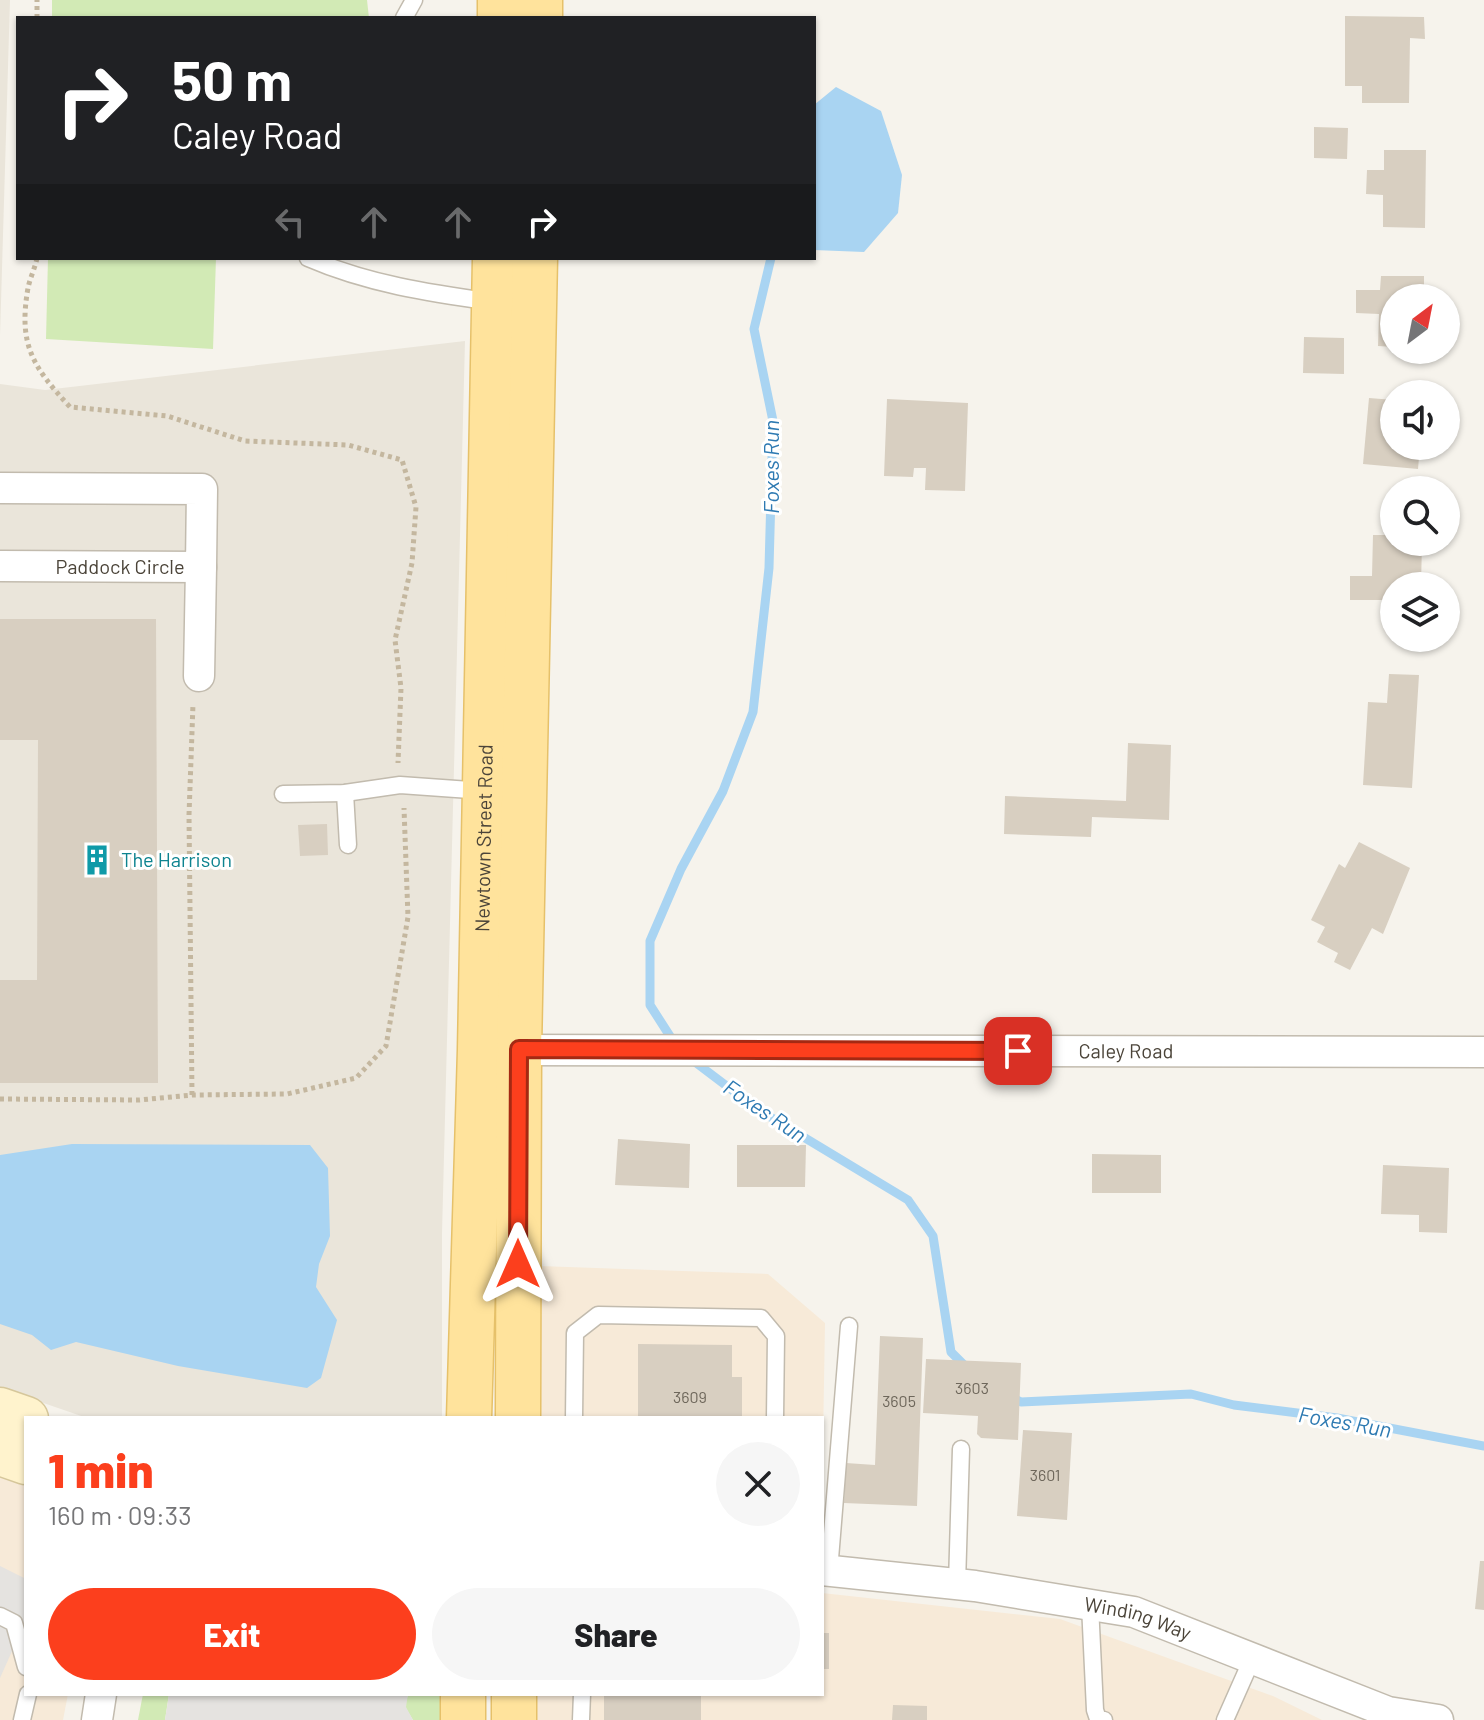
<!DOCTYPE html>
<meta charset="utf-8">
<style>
:root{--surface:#fff;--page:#f6f6f6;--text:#202124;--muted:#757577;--accent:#fc3f1d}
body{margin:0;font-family:Barlow,sans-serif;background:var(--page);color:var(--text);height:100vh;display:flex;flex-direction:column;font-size:30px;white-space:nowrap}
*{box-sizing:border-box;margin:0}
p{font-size:26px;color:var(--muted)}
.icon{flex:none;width:44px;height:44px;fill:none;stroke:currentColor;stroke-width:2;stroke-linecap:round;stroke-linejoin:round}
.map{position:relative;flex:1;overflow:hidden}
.sheet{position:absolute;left:24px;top:1416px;width:800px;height:280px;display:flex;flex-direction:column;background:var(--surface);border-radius:0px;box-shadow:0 2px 6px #0004}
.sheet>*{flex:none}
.guide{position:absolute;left:16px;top:16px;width:800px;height:244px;border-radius:0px;box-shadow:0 2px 6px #0004;background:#202124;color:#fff;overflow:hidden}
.needle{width:52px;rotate:32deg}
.tools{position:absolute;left:1380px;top:284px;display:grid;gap:16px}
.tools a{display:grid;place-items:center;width:80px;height:80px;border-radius:50%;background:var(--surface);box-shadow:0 2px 6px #0004;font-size:40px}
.pin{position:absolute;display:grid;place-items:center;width:68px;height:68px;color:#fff;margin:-34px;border-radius:16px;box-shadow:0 4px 12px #0006}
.me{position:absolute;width:88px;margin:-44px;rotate:0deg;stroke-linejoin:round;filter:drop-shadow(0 0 6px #0008)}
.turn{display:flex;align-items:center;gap:28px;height:168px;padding:0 24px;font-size:36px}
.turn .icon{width:104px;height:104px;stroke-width:2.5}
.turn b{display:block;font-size:56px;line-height:68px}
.lanes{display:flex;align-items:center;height:76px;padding:0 24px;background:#0003;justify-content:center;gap:40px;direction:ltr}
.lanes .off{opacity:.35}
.round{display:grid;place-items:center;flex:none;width:84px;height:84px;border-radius:42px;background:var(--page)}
.summary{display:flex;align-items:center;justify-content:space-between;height:136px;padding:0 24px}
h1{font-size:48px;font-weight:800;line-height:60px;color:var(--accent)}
.primary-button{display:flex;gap:16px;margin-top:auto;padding:16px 24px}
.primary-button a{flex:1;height:92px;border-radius:48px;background:var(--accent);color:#fff;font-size:32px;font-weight:800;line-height:92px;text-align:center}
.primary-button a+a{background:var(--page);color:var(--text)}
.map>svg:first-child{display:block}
</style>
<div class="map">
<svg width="1484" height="1720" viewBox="0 0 1484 1720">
<rect width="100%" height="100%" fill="#f6f3ec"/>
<g fill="#eae5da">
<path d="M0,0H10L0,336Z"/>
<path d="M465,341L442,1234V1418H87L0,1388V384L45,390Z"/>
</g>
<g fill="#f7ead8">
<path d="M539,1266L768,1274L825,1323L822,1500V1418H540Z"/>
<path d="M0,1472L26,1480V1694H68L63,1720H0Z"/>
<path d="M822,1593L1060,1619L1273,1696L1322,1720H533L534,1694H822Z"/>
</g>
<g fill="#d2eab5">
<path d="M52,0H367L369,18H52Z"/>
<path d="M48,258H216L213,349L46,339Z"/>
<path d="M143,1694H169L165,1720H138Z"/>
<path d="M408,1694H443L444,1720H413L405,1707Z"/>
</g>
<g fill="#e5e3e0">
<path d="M0,1566L26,1579V1620L0,1678Z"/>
<path d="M169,1694H408L406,1707L413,1720H165Z"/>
</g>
<g fill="#a9d4f2">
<path d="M836,87L881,111L902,175L898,213L864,252L814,250V105Z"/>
<path d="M72,1144L310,1145L328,1168L330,1236L319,1264L316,1287L337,1320L321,1378L307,1388L178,1366L76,1342L51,1350L32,1335L0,1324V1155Z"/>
</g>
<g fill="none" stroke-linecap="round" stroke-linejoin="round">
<g stroke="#a9d4f2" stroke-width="9">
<path d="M675,1044L650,1005V941L681,869L723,791L753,712L769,568L773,421L754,329L771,258"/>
<path d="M691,1059L757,1109L908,1200L933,1236L951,1352L966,1367"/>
<path d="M1011,1397L1021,1402L1191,1394L1234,1405L1337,1418L1484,1446"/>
</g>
</g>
<g fill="#d8cfc1">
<path d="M1345,16L1424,17L1425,39L1410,38L1409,103H1362V86H1345Z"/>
<path d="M1314,127L1348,128L1347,159L1314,158Z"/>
<path d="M1384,150H1426L1425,228L1383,227V195L1366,194L1367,170H1384Z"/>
<path d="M1381,276H1424V298H1394V347L1378,346L1379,314L1356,313V290H1380Z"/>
<path d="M1304,337L1344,338V374L1303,373Z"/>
<path d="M1369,398L1394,400V446H1420L1418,469L1363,464Z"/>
<path d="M887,399L968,403L965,491L925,490L926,468H914L913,477L884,476Z"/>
<path d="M1373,535H1394V542H1422L1421,586H1394V611H1389V600H1350V576H1372Z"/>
<path d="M0,619H156L158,1083H0V980H37L38,740H0Z"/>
<path d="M1389,674L1419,675L1412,788L1363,785L1368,702L1387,703Z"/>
<path d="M1128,743L1171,745L1169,820L1092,817L1091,837L1004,834L1005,796L1126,801Z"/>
<path d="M327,824L328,855L300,856L298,825Z"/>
<path d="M1359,842L1410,868L1383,934L1372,928L1350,970L1334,962L1338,953L1317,942L1325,927L1311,920L1339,864L1345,868Z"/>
<path d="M618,1139L690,1144L689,1188L615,1185Z"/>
<path d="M737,1145H806L805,1187H737Z"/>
<path d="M1092,1154L1161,1155V1193H1092Z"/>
<path d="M1383,1165L1449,1168L1447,1233L1419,1232V1215L1381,1214Z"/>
<path d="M880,1336L923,1338L917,1506L844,1503L846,1463L875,1465Z"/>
<path d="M638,1344L732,1345V1377H742V1417L638,1418Z"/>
<path d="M926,1359L1021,1363L1018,1440L981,1438L977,1434L978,1416L923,1413Z"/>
<path d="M1023,1430L1072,1433L1067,1520L1017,1516Z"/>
<path d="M1480,1561H1484V1610L1475,1609Z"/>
<rect x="822" y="1633" width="7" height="36"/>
<rect x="604" y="1694" width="97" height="26"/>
<path d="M893,1705L927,1706V1720H892Z"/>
</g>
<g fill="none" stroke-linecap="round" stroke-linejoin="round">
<g stroke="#c2bbae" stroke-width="19">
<g id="lane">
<path d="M404,18L414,0"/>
<path d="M308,258C368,284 429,293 493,302"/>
<path d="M345,793L348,845"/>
<path d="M283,794L345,793L400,785L484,791"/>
<path d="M574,1418L575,1333L598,1315L761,1318L776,1336L775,1418"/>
<path d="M829,1571L849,1326"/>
<path d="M957,1584L961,1449"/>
<path d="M1090,1605L1095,1710L1098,1719L1104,1720"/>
<path d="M0,1616L14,1623L26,1667"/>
<path d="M22,1720L28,1694"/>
<path d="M581,1720L582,1694"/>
<path d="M1225,1720L1252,1659"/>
</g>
</g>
<g stroke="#c2bbae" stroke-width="33">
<g id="street">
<path d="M0,488L202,489L201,567L0,566"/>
<path d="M199,676L201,567"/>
<path id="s1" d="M502,1050L1484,1052"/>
<path id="s2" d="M822,1570L975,1586L1134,1612L1388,1712L1438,1720"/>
<path d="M97,1720L101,1694"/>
</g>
</g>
<g stroke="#d6c79b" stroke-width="47">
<g id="secondary">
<path d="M0,1410L26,1419"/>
<path d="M0,1453L26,1462"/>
</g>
</g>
<g stroke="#e6c16a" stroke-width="47">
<g id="primary">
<path d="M500,18V0"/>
<path d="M540,18V0"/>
<path id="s3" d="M469,1418L480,1050L495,258"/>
<path d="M518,1418L519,1049L535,258"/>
<path d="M463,1694V1720"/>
<path d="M514,1720V1694"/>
</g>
</g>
<g stroke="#c4b79f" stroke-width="5" stroke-dasharray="4 4" stroke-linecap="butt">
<path d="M37,18V0"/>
<path d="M37,258C35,268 30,278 28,288C18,345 33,367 70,407L167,416L245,441L348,445L402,460L416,507L412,563L395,640L401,688L398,763"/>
<path d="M192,1095L189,815L193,704"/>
<path d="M0,1099L139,1100L192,1095L287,1094L356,1078L386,1046L408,917L404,808"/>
</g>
<use href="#lane" stroke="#fff" stroke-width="16"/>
<use href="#street" stroke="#fff" stroke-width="30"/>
<use href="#secondary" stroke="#fff3cd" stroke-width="44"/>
<use href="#primary" stroke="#ffe39c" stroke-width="44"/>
</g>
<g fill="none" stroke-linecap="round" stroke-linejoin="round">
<g stroke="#a42913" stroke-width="20">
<path id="route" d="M518,1264L519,1049L1018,1051"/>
</g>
<use href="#route" stroke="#fc3f1d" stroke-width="14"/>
</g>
<defs>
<g id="building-bare" transform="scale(2.4)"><path d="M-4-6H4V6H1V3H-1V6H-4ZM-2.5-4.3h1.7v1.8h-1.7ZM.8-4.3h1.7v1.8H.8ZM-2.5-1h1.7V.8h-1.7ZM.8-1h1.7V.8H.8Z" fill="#0f9aa8" stroke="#fff" stroke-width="2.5" paint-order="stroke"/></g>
</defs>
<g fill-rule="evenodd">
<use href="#building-bare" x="97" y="860"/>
</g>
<g text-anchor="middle" stroke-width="6" stroke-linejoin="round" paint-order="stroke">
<g font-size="16" fill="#6e675b">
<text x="972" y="1394">3603</text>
<text x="690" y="1403">3609</text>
<text x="899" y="1407">3605</text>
<text x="1045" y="1481">3601</text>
</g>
<g font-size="20" fill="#4b4439" stroke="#fff">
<text x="120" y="574">Paddock Circle</text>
<text dy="7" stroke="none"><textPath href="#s3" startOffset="580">Newtown Street Road</textPath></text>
<text dy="7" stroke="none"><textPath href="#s1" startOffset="624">Caley Road</textPath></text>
<text dy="7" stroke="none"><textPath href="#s2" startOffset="320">Winding Way</textPath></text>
</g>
<g font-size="20" fill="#0d838f" stroke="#fff" text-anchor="start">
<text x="121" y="867">The Harrison</text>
</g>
<g font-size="22" font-style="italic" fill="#2e7ab2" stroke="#fff">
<text transform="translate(771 467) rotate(-90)" y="8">Foxes Run</text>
<text transform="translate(765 1111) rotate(34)" y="8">Foxes Run</text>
<text transform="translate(1345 1422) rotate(10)" y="8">Foxes Run</text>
</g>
</g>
</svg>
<div class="tools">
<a><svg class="needle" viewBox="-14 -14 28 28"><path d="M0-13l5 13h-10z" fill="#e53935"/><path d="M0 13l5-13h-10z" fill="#757577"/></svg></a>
<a><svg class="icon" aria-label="sound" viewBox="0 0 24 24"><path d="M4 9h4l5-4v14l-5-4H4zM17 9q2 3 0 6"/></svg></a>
<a><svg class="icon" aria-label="search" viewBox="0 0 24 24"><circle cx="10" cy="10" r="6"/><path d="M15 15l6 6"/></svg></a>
<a><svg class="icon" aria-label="layers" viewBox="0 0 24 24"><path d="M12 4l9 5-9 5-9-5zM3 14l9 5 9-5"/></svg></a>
</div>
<div class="pin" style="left:1018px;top:1051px;background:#d93025"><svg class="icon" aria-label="arrive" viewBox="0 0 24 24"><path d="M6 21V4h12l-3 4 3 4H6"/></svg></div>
<svg class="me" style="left:518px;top:1264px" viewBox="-20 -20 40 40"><path d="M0-17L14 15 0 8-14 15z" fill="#fc3f1d" stroke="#fff" stroke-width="4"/></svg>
<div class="guide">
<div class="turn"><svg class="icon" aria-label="right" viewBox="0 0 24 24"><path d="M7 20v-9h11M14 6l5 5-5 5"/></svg><div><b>50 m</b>Caley Road</div></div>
<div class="lanes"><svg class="icon off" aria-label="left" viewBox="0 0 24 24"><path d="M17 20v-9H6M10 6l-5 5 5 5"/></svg><svg class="icon off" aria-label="ahead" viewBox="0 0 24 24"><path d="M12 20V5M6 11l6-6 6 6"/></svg><svg class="icon off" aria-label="ahead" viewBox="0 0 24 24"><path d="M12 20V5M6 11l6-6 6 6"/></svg><svg class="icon" aria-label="right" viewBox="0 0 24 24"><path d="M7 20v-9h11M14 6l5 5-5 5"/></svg></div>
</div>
<section class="sheet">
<div class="summary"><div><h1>1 min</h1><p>160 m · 09:33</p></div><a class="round"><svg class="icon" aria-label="close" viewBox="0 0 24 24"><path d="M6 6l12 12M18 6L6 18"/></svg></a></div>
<div class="primary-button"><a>Exit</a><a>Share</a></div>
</section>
</div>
